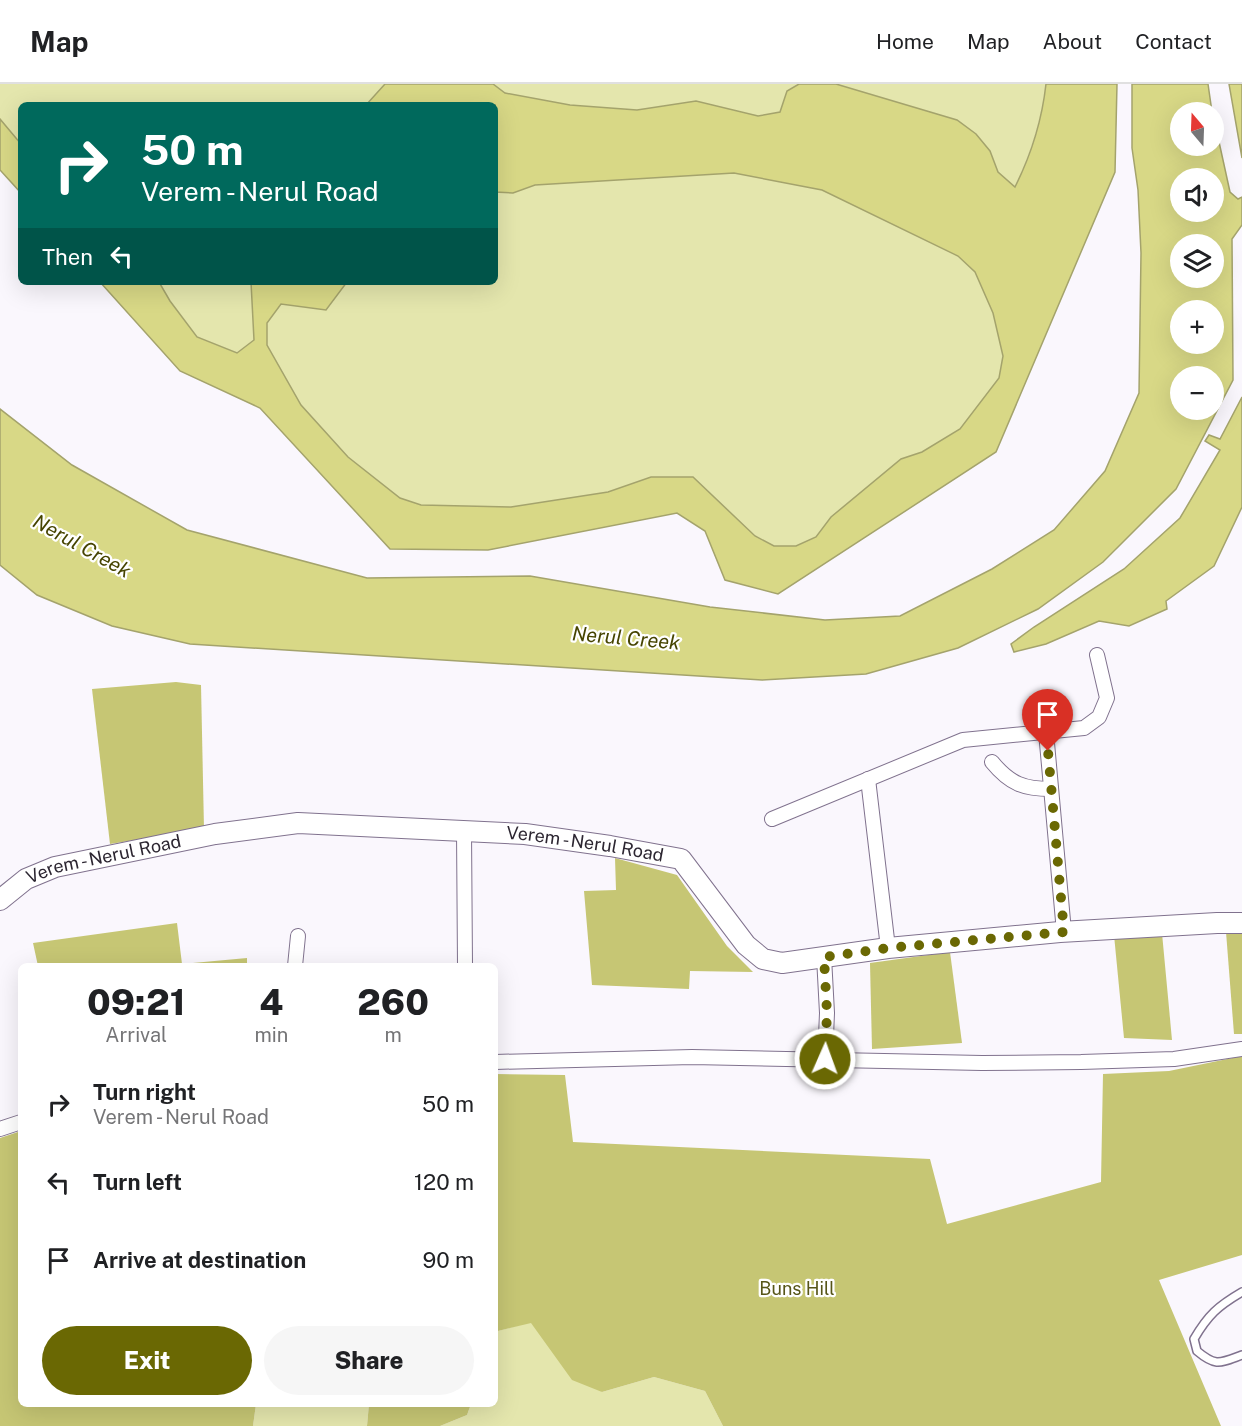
<!DOCTYPE html>
<meta charset="utf-8">
<style>
:root{--surface:#fff;--page:#f6f6f6;--text:#202124;--muted:#757577;--line:#e0e0e0;--accent:#6a6803}
body{margin:0;font-family:"Public Sans",sans-serif;background:var(--page);color:var(--text);height:100vh;display:flex;flex-direction:column;font-size:22px;white-space:nowrap}
*{box-sizing:border-box;margin:0}
p{font-size:20px;color:var(--muted)}
.icon{flex:none;width:33px;height:33px;fill:none;stroke:currentColor;stroke-width:2;stroke-linecap:round;stroke-linejoin:round}
.map{position:relative;flex:1;overflow:hidden}
.panel{position:absolute;left:18px;top:879px;width:480px;height:444px;display:flex;flex-direction:column;background:var(--surface);border-radius:9px;box-shadow:0 6px 24px #0002}
.panel>*{flex:none}
.top-card{position:absolute;left:18px;top:18px;width:480px;height:183px;border-radius:9px;box-shadow:0 6px 24px #0002;background:#00695c;color:#fff;overflow:hidden}
.needle{width:39px;rotate:341deg}
.fabs{position:absolute;left:1170px;top:18px;display:grid;gap:12px}
.fabs a{display:grid;place-items:center;width:54px;height:54px;border-radius:50%;background:var(--surface);box-shadow:0 6px 24px #0002;font-size:30px}
.pin{position:absolute;display:grid;place-items:center;width:51px;height:51px;color:#fff;margin:-62px -26px;border-radius:50% 50% 50% 0;rotate:-45deg;box-shadow:0 0 6px #0007}
.pin .icon{rotate:45deg}
.me{position:absolute;width:66px;margin:-33px;rotate:2deg;stroke-linejoin:round;filter:drop-shadow(0 0 4px #0008)}
.turn{display:flex;align-items:center;gap:21px;height:126px;padding:0 24px;font-size:27px}
.turn .icon{width:78px;height:78px;stroke-width:2.5}
.turn b{display:block;font-size:42px;line-height:51px}
.then{display:flex;align-items:center;height:57px;padding:0 24px;background:#0003;gap:12px;font-size:22px}
.eta{display:flex;justify-content:space-evenly;align-items:center;height:102px;text-align:center}
.eta b{font-size:36px;font-weight:800;line-height:42px}
.button{display:flex;gap:12px;margin-top:auto;padding:12px 24px}
.button a{flex:1;height:69px;border-radius:36px;background:var(--accent);color:#fff;font-size:24px;font-weight:800;line-height:69px;text-align:center}
.button a+a{background:var(--page);color:var(--text)}
ul{padding:0;list-style:none}
li{display:flex;align-items:center;gap:18px;height:78px;padding:0 24px}
li div{flex:1}
li b{display:block;font-size:22px}
li em{font-style:normal}
header{display:flex;align-items:center;gap:36px;box-sizing:border-box;height:84px;padding:0 30px;background:var(--surface);border-bottom:2px solid var(--line)}
header strong{font-size:28px}
nav{display:flex;gap:33px;margin-inline-start:auto;font-size:21px}
.map>svg:first-child{display:block}
</style>
<header>
<strong>Map</strong>
<nav><a>Home</a><a>Map</a><a>About</a><a>Contact</a></nav>
</header>
<div class="map">
<svg width="1242" height="1342" viewBox="0 0 1242 1342">
<rect width="100%" height="100%" fill="#faf7fd"/>
<g fill="#e4e6ad">
<path d="M0,0H385L366,21H21V60L0,35Z"/>
<path d="M493,0H799L787,7L780,28L758,32L696,17L637,26L570,21L505,9Z"/>
<path d="M836,0H1046C1042,37 1030,70 1015,104L998,88L990,67L976,50L957,36Z"/>
<path d="M734,89L822,106L958,172L975,188L993,229L1003,272L999,294L960,345L922,368L901,375L831,433L816,454L796,462H774L755,452L693,393H651L608,408L511,423L421,421L400,414L348,373L301,321L267,261V239L281,220L326,226L347,198H495V108L513,109L535,101Z"/>
<path d="M159,198H251L254,256L237,269L197,253L170,217Z"/>
<path d="M531,1238L546,1257L602,1308L654,1293L705,1307L723,1342H440L467,1331L471,1320H495V1254L498,1247Z"/>
<path d="M256,1320H369L367,1342H253Z"/>
</g>
<g fill="#c6c674">
<path d="M176,598L201,601L204,745L110,760L92,605Z"/>
<path d="M615,774L677,791L727,862L753,888L690,887L689,905L592,901L584,807L616,806Z"/>
<path d="M177,839L182,880L247,874V882H38L33,859Z"/>
<path d="M1226,848L1242,849V950H1234Z"/>
<path d="M1162,849L1172,956L1124,954L1114,851Z"/>
<path d="M950,868L962,959L872,965L870,879Z"/>
<path d="M1242,972V1171L1159,1196L1221,1342H723L705,1307L654,1293L602,1308L572,1296L531,1239L498,1247L495,1254V990L565,991L573,1058L930,1075L947,1140L1101,1098L1103,990L1169,987Z"/>
<path d="M21,1047V1320H256L253,1342H0V1054Z"/>
<path d="M369,1320H471L467,1331L440,1342H367Z"/>
</g>
<g fill="#d8d886" stroke="#a4a36c" stroke-width="1.5" fill-rule="evenodd">
<path d="M385,0H493L505,9L570,21L637,26L696,17L758,32L780,28L787,7L799,0H836L957,36L976,50L990,67L998,88L1015,103C1031,71 1042,36 1046,0H1117L1115,88L996,368L778,510L725,496L705,447L677,429L488,466L390,465L260,324L180,287L100,198H159L170,217L197,253L237,269L254,256L251,198H347L326,226L281,220L267,239V261L301,321L348,373L400,414L421,421L511,423L608,408L651,393H693L755,452L774,462H796L816,453L831,433L901,375L922,368L960,345L999,294L1003,272L993,229L975,188L958,172L822,106L734,89L535,101L513,109L495,108V21H366Z"/>
<path d="M1132,0H1208L1212,28H1180V62H1214V35L1230,108L1238,115L1242,113V141L1232,155L1233,296L1176,405L1103,478L1038,525L958,564L866,590L762,596L190,560L112,542L37,511L0,481V325L72,381L187,446L367,494L530,492L710,523L825,536L900,532L992,485L1054,446L1105,387L1139,309L1141,169L1138,106L1132,64ZM1214,94V128H1180V94ZM1180,160H1214V194H1180ZM1214,226V260H1180V226ZM1214,292V326H1180V292Z"/>
<path d="M1229,0H1242V74Z"/>
<path d="M0,35L21,60V109L0,86Z"/>
<path d="M1242,313V423L1214,482L1166,517L1167,525L1129,542L1099,537L1046,560L1014,568L1011,560L1034,543L1124,485L1180,434L1220,366L1205,357L1209,351L1220,355Z"/>
</g>
<g fill="none" stroke-linecap="round" stroke-linejoin="round">
<g stroke="#80728e" stroke-width="10">
<path id="lane" d="M1242,1208C1218,1222 1208,1231 1194,1255L1197,1267C1216,1283 1220,1279 1242,1271"/>
</g>
<g stroke="#80728e" stroke-width="16">
<g id="street">
<path d="M1046,648L1064,848"/>
<path d="M992,678C1010,700 1024,705 1051,705"/>
<path d="M868,695L888,864"/>
<path d="M772,735L963,656L1084,644L1099,633L1107,614L1097,571"/>
<path d="M464,747L465,882"/>
<path d="M824,873L827,929L825,975"/>
<path d="M295,882L298,852"/>
<path d="M495,978L692,973L982,979L1081,978L1174,975L1242,965"/>
<path d="M0,1045L21,1038"/>
</g>
</g>
<g stroke="#80728e" stroke-width="22">
<g id="secondary">
<path id="s1" d="M0,816L26,795L55,783L215,750L298,739L525,750L610,762L681,775L746,861L763,875L782,879L888,864L1060,848L1217,839H1242"/>
</g>
</g>
<use href="#lane" stroke="#fff" stroke-width="7"/>
<use href="#street" stroke="#fff" stroke-width="14"/>
<use href="#secondary" stroke="#fff" stroke-width="20"/>
</g>
<g fill="none" stroke-linecap="round" stroke-linejoin="round">
<path stroke="#6a6803" stroke-width="10" stroke-dasharray="0 18" d="M825,975L827,929L824,873L888,864L1064,848L1048,667"/>
</g>
<g text-anchor="middle" stroke-width="4.5" stroke-linejoin="round" paint-order="stroke">
<g font-size="18" fill="#2c2631" stroke="#fff">
<text dy="6" stroke="none"><textPath href="#s1" startOffset="600">Verem - Nerul Road</textPath></text>
<text dy="6" stroke="none"><textPath href="#s1" startOffset="114">Verem - Nerul Road</textPath></text>
</g>
<g font-size="18" fill="#565518" stroke="#fff">
<text x="797" y="1211">Buns Hill</text>
</g>
<g font-size="20" font-style="italic" fill="#464401" stroke="#fff">
<text transform="translate(82 462) rotate(29)" y="7">Nerul Creek</text>
<text transform="translate(626 554) rotate(5)" y="7">Nerul Creek</text>
</g>
</g>
</svg>
<div class="fabs">
<a><svg class="needle" viewBox="-14 -14 28 28"><path d="M0-13l5 13h-10z" fill="#e53935"/><path d="M0 13l5-13h-10z" fill="#757577"/></svg></a>
<a><svg class="icon" aria-label="sound" viewBox="0 0 24 24"><path d="M4 9h4l5-4v14l-5-4H4zM17 9q2 3 0 6"/></svg></a>
<a><svg class="icon" aria-label="layers" viewBox="0 0 24 24"><path d="M12 4l9 5-9 5-9-5zM3 14l9 5 9-5"/></svg></a>
<a>+</a>
<a>−</a>
</div>
<div class="pin" style="left:1048px;top:667px;background:#d93025"><svg class="icon" aria-label="arrive" viewBox="0 0 24 24"><path d="M6 21V4h12l-3 4 3 4H6"/></svg></div>
<svg class="me" style="left:825px;top:975px" viewBox="-20 -20 40 40"><circle r="17" fill="#6a6803" stroke="#fff" stroke-width="3"/><path d="M0-11L8 9 0 5-8 9z" fill="#fff"/></svg>
<div class="top-card">
<div class="turn"><svg class="icon" aria-label="right" viewBox="0 0 24 24"><path d="M7 20v-9h11M14 6l5 5-5 5"/></svg><div><b>50 m</b>Verem - Nerul Road</div></div>
<div class="then">Then<svg class="icon" aria-label="left" viewBox="0 0 24 24"><path d="M17 20v-9H6M10 6l-5 5 5 5"/></svg></div>
</div>
<section class="panel">
<div class="eta">
<div><b>09:21</b><p>Arrival</p></div>
<div><b>4</b><p>min</p></div>
<div><b>260</b><p>m</p></div>
</div>
<ul>
<li><svg class="icon" aria-label="right" viewBox="0 0 24 24"><path d="M7 20v-9h11M14 6l5 5-5 5"/></svg><div><b>Turn right</b><p>Verem - Nerul Road</p></div><em>50 m</em></li>
<li><svg class="icon" aria-label="left" viewBox="0 0 24 24"><path d="M17 20v-9H6M10 6l-5 5 5 5"/></svg><div><b>Turn left</b></div><em>120 m</em></li>
<li><svg class="icon" aria-label="arrive" viewBox="0 0 24 24"><path d="M6 21V4h12l-3 4 3 4H6"/></svg><div><b>Arrive at destination</b></div><em>90 m</em></li>
</ul>
<div class="button"><a>Exit</a><a>Share</a></div>
</section>
</div>
